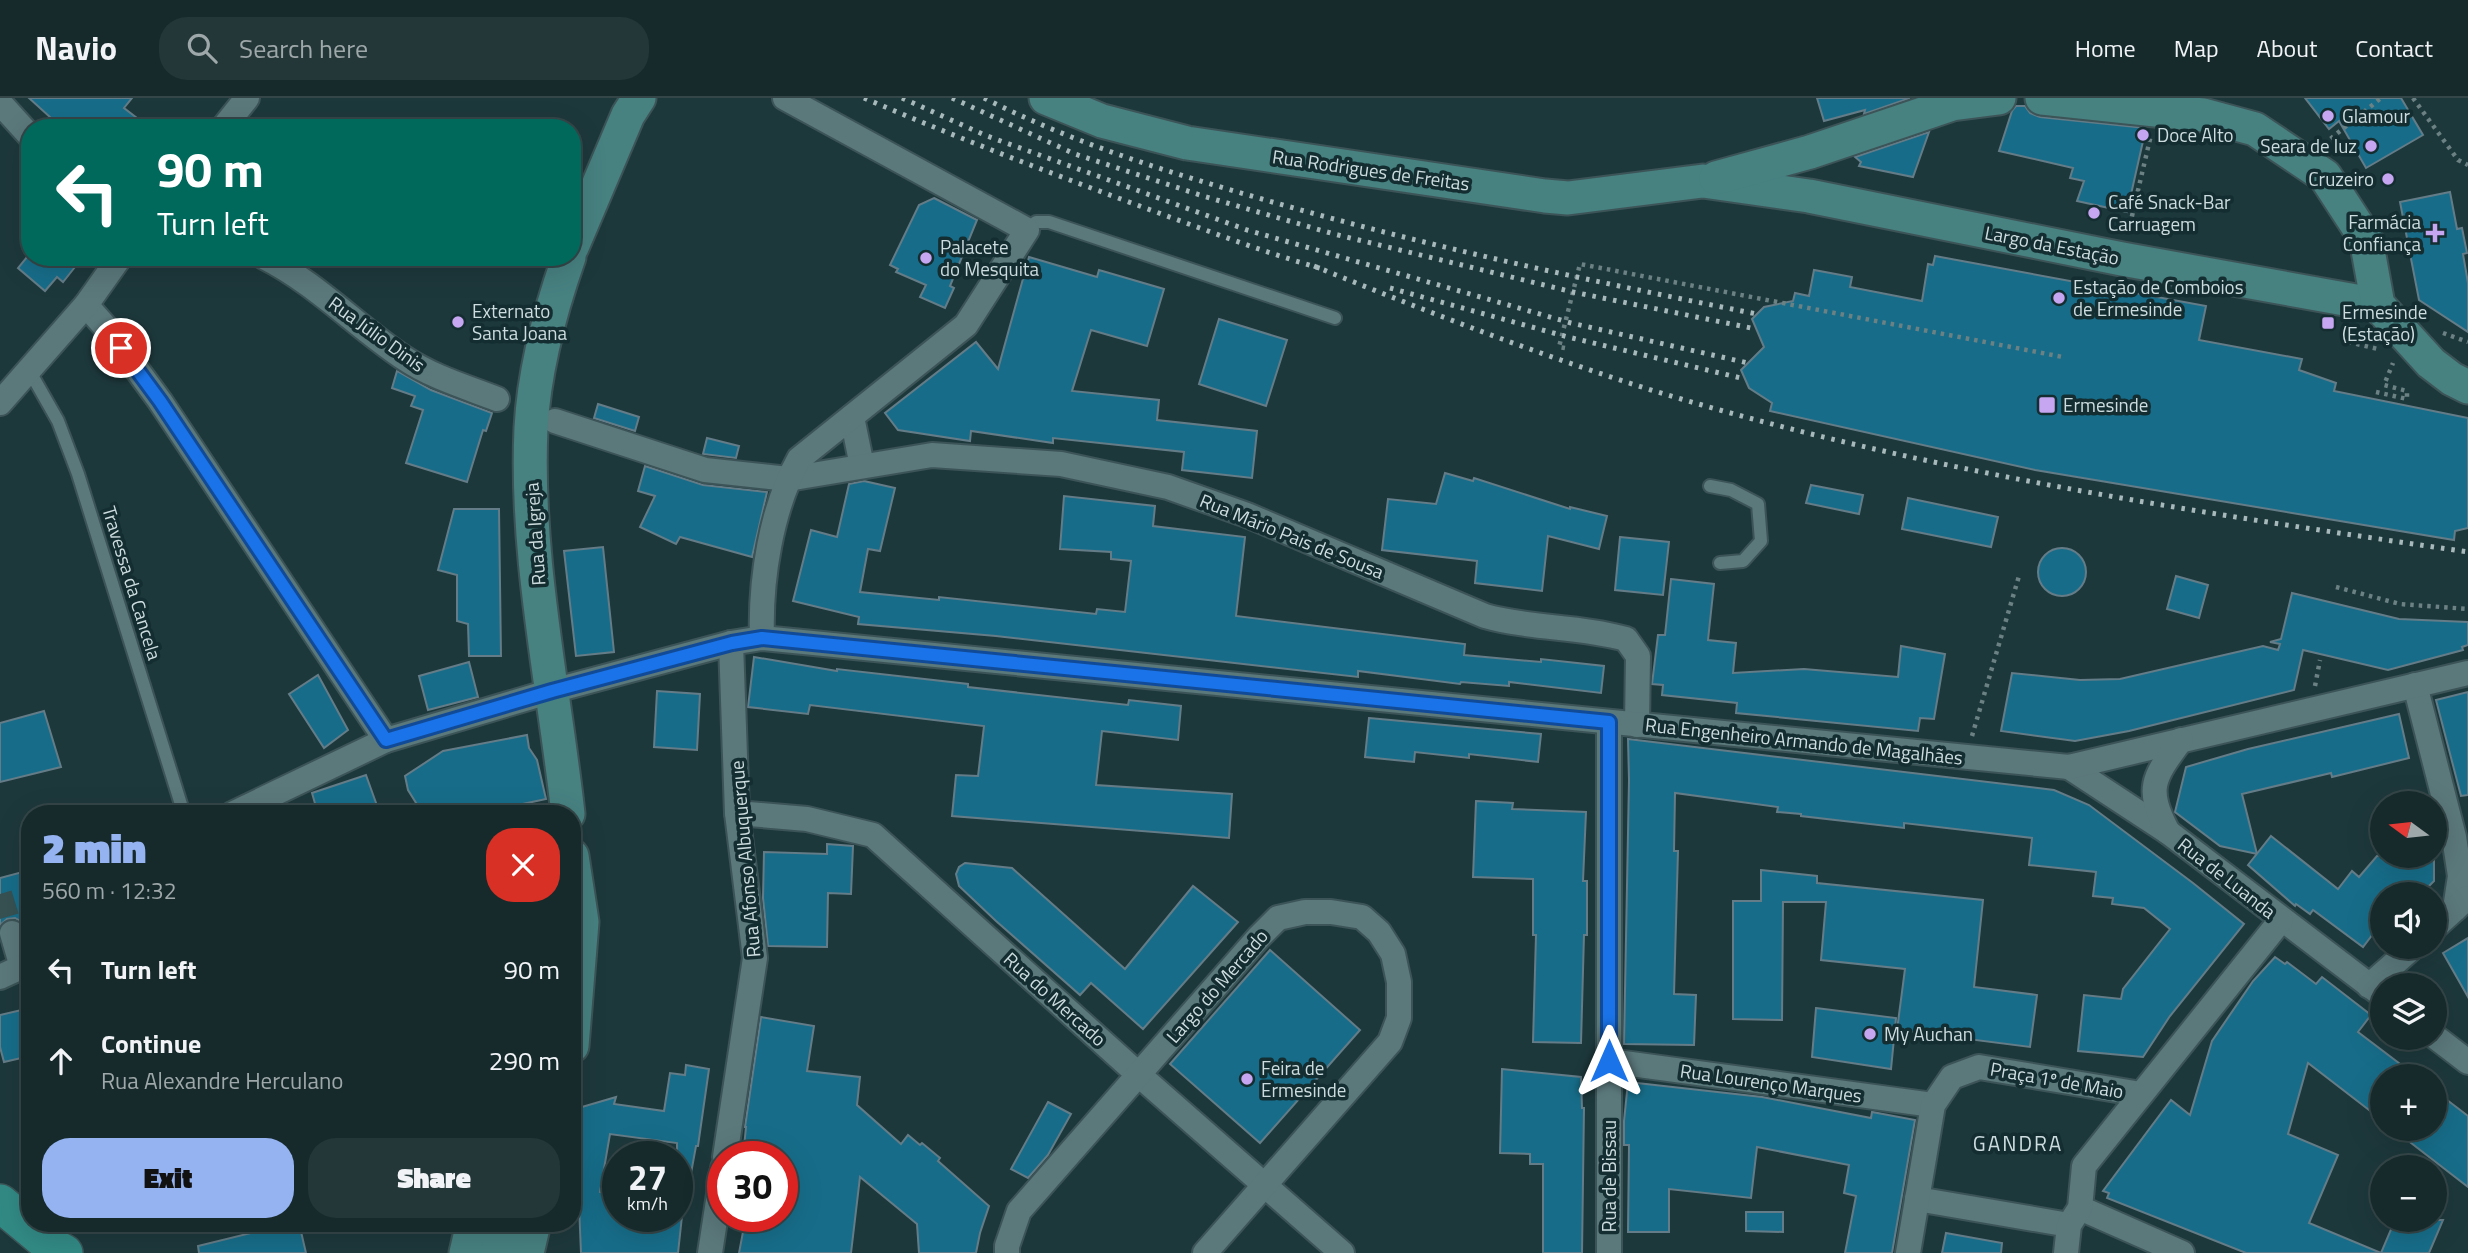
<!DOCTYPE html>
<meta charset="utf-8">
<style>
:root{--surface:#162a2c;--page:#233638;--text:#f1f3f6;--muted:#9ea7a9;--line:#354648;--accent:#95b2f1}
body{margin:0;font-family:"Titillium Web",sans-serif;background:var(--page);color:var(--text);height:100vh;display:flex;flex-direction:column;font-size:26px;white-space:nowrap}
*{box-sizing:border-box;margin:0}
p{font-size:23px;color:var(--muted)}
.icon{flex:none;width:38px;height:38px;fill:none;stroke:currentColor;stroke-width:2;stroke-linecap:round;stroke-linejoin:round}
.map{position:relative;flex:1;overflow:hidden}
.side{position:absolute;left:21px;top:707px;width:560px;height:427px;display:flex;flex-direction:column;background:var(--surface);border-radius:28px;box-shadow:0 7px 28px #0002,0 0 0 2px var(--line)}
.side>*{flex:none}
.hud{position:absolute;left:21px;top:21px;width:560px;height:147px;border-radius:28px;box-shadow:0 7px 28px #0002,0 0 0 2px var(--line);background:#00695c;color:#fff;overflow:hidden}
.needle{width:46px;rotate:285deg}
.tools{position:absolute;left:2370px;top:693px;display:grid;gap:14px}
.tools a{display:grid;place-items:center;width:77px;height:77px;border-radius:50%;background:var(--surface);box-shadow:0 7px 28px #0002,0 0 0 2px var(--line);font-size:35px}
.speed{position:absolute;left:602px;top:1043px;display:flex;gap:14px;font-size:35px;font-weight:700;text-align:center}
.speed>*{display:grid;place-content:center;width:91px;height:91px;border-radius:50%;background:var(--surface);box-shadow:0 7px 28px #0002,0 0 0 2px var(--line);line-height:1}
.speed small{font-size:18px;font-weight:400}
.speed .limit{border:10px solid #d22;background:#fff;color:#111}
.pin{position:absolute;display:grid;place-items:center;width:60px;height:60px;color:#fff;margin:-30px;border:4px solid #fff;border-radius:50%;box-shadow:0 2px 7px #0007}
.me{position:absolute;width:77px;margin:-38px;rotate:0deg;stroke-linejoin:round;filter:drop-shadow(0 0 5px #0008)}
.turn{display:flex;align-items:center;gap:24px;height:147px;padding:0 21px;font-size:32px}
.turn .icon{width:91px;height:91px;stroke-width:2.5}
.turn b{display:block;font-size:49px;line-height:60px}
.round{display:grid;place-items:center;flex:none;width:74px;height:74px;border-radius:28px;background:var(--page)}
.headline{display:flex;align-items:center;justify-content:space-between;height:119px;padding:0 21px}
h1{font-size:42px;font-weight:800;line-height:52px;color:var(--accent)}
.cta{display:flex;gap:14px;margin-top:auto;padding:14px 21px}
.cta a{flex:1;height:80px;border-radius:28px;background:var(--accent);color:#111;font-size:28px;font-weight:800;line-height:80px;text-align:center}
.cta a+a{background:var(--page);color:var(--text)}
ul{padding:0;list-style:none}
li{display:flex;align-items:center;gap:21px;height:91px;padding:0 21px}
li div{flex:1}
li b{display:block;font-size:26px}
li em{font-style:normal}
header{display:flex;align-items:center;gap:42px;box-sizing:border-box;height:98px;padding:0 35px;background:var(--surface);border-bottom:2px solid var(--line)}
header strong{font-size:33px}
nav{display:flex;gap:38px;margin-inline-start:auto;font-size:24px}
.search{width:490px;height:63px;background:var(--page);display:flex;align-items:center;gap:18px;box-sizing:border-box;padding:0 24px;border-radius:28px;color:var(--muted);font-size:26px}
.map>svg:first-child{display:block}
</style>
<header>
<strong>Navio</strong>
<div class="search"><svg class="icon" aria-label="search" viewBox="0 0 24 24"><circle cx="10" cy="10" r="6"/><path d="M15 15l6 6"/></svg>Search here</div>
<nav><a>Home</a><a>Map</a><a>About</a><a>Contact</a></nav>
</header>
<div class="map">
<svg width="2468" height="1155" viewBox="0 0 2468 1155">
<rect width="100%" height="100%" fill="#1d383b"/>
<g fill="#176d89" stroke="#647c87" stroke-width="2">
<path d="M29,0H132L124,10L150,30H62Z"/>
<path d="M1817,0H1910L1864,16L1865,12L1824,23Z"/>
<path d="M2305,0H2401L2423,37L2366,70L2339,23L2329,31Z"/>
<path d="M2016,8H2025L2030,15L2040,19L2146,30L2127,114L2077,103L2084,83L2070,80L2073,70L1999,53L2012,13Z"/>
<path d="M1929,34L1913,79L1859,68L1861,64L1855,59Z"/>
<path d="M2450,94L2457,131L2462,130L2467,155L2463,156L2468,185V234L2419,202L2400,104Z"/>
<path d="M934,100L977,122L950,188L954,190L945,210L920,199L926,187L896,174L898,171L890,167L919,107Z"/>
<path d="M1935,158L2206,208L2199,242L2302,261L2299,272L2336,285L2334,293L2468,320V430L2455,433L2454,442L2035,372L1770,313L1772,305L1749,290L1741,272L1764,249L1752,221L1764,209L1793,203L1795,195L1809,198L1814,172L1852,179L1850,189L1922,203L1928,166L1933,167Z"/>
<path d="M27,159H73L69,164L75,169L63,184L57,179L45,193L18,170Z"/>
<path d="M1029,159L1097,179L1099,172L1164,191L1147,248L1091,232L1072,293L1159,302L1157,322L1257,333L1252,380L1182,372L1184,354L1053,340V345L971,333L970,343L898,332L885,315L976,244L998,271Z"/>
<path d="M1219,221L1287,242L1266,308L1199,286Z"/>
<path d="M397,273L431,292L492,315L486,333L483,332L467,384L406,365L423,312L411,308L415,298L392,290Z"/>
<path d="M598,306L639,319L635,333L594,320Z"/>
<path d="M707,340L739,348L736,360L703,356Z"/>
<path d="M645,368L703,387L767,394L752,459L680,439L676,446L640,429L655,398L638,393Z"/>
<path d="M1445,375L1473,383L1474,380L1570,411V409L1607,418L1599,451L1548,438L1542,493L1475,485L1477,463L1382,452L1388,401L1436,406Z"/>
<path d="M864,383L895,390L880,453L868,451L860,494L939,502V499L1096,516L1097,511L1125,514L1131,463L1111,461V454L1060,451L1064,398L1155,408L1153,428L1245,439L1236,518L1465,546L1464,557L1541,564V561L1604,568L1601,595L1509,584V588L1461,584L1460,586L1358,573V579L996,538L858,526L859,519L793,503L811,432L837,439L849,386Z"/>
<path d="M1811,387L1863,397L1859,416L1806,405Z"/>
<path d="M1908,400L1998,419L1991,449L1902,431Z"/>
<path d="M454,411H499L501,558H469L468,526L457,523V477L438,472Z"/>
<path d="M1620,439L1669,444L1663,497L1615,492Z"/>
<path d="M603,449L614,554L576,558L564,453Z"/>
<circle cx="2062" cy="474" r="24"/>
<path d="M2176,478L2208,487L2199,520L2167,511Z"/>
<path d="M1671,481L1714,486L1708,542L1736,545L1733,575L1804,571L1898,579L1901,548L1945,556L1934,621L1920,620L1918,633L1736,615L1737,605L1662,597L1663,587L1652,586L1658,537H1665Z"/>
<path d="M2292,495L2399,521L2468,524V547L2462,549L2463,552L2388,572L2303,552L2294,592L2129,633L2075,643L2001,633L2012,575L2080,582L2120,581L2263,548L2278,552L2280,546L2270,544L2281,541Z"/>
<path d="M754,559L837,573V571L968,586V589L1128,607L1129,602L1181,608L1178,642L1102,633L1096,687L1232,696L1229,740L952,718L956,677L978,678L984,628L810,607L808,616L748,609Z"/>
<path d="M469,564L478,599L428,612L419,578Z"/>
<path d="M318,577L348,632L324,650L289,596Z"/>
<path d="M657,593L700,596L697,652L654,649Z"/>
<path d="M2468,594V697L2461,698L2436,602Z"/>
<path d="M44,613L61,669L0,684V625Z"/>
<path d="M2399,616L2409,660L2332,679L2331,675L2242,696L2257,756L2220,748L2175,714L2186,669L2248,651Z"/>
<path d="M1369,620L1541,636L1538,664L1469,656V660L1415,654L1414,664L1365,659Z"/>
<path d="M527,637L529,650L537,662L546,701L476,716H423L408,692L405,678L443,653Z"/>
<path d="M1628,641L2054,692L2089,707L2193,785L2244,826L2170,918L2143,959L2078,953L2084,897L2121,901L2123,891L2170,831L2144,810L2112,806L2113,800L2093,798L2096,774L2029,767L2032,740L1904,725V730L1801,718V716L1777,714L1778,709L1675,695L1674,753H1678L1674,896L1696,897L1694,947L1624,946L1629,682Z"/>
<path d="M366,677L380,716H318L312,695Z"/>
<path d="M1476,703L1513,705L1512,711L1586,714L1583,783H1587V837H1584L1581,945L1533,944L1536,837H1533V781L1473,779Z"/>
<path d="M2271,738L2338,791L2352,773L2359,779L2377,758H2434V783L2421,796H2382V824L2363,849L2313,812L2310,816L2296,806L2295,808L2248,767Z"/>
<path d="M827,746L853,748L851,796L828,795L827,849L768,848L763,800L764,754L827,756Z"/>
<path d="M965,765L1012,770L1125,871L1193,788L1238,824L1143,931L1091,885L1080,897L996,823L959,788L956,776L959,769Z"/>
<path d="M30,772V828L25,829L22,824L15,820L7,821L0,827V780Z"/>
<path d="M1761,772L1817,778V785L1983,802L1974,889L2037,897L2030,949L1897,932L1905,871L1821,862L1826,804H1783L1782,922L1733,921V803H1761Z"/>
<path d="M2468,840V899L2443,855Z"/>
<path d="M1270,852L1360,932L1260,1045L1170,966Z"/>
<path d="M2275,859L2285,866L2287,864L2316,886L2322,879L2371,917L2358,934L2416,978H2382V1022L2308,965L2288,1036L2338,1057L2309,1125L2381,1155H2246L2107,1100L2109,1095L2103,1093L2171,1002L2190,1017L2212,943L2253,883Z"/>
<path d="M30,910V958L4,964L0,949V917Z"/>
<path d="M1816,910L1896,920L1891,971L1812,959Z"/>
<path d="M761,919L814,928L807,973L860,979L857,1007L901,1046L908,1037L920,1047L922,1045L940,1060L938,1063L989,1108L980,1135L976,1155H919L917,1126L860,1079L851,1155H739L746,1118H782V1059H743L746,1029H745Z"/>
<path d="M686,967L709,971L698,1048H696L688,1092L677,1091V1045L610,1036L600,1094L618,1097V1118H682L678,1155H581L575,1011L616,999L614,1006L664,1013L670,975L685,977Z"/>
<path d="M1502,971L1581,979L1582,1010H1584L1582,1155H1543V1066H1530V1056L1500,1055Z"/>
<path d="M1628,984L1762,999L1871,1020L1872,1014L1915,1022L1892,1155H1845L1856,1098L1844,1095L1849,1067L1757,1049L1751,1100L1669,1091V1134H1628L1629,1047H1624V1023Z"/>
<path d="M2434,992L2468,1018V1089L2393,1031H2434Z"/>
<path d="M1048,1004L1071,1016L1048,1057L1028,1080L1011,1071Z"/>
<path d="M1746,1114H1783V1134L1746,1133Z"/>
<path d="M2395,1122H2443L2429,1155H2381Z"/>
<path d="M266,1125H299L306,1155H199L198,1148L267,1131Z"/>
<path d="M1946,1135L2002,1145L2001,1155H1942Z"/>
</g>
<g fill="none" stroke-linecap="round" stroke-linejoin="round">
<path stroke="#375153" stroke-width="24" stroke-dasharray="24 12" stroke-linecap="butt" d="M0,796L12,835"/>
<g stroke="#3c5457" stroke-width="16">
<g id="service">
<path d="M1027,132L1036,124H1049L1335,220"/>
<path d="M29,272L58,323L78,376L184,716"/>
<path d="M1710,388L1731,392L1758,406L1761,443L1743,463L1720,465"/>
</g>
</g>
<g stroke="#3c5457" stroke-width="28">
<g id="minor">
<path d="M0,5L30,38"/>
<path d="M223,30L247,0"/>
<path d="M264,159C316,185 356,228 404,260C432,279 466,289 497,301"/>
<path d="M86,207L108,232L160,303L386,642"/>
<path d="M0,305L86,207L120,159"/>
<path d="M852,319L862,368"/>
<path d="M555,323L705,372L788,381L932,357L1061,366L1168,389L1247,417L1485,518C1531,531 1580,528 1626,541L1638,558L1637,627"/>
<path d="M762,540C760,482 771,411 799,361L966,227L1027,132L785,0"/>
<path d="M2415,587L2454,739L2460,778L2455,811"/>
<path d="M2069,669L2168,734L2382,897"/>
<path d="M737,715L807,721L873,737L1139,977L1342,1155"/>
<path d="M232,716L386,642L552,593L731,545L762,540L2069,669L2468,575"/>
<path d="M2168,734C2145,690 2153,680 2181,642"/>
<path d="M2434,830L2467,800"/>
<path d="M12,835L22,869"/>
<path d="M0,879L30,865"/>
<path d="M2369,888L2413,849"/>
<path d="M2434,938L2468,964"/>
<path d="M1609,963L1933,1007"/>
<path d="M725,1059L755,860L737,715L731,545"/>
<path d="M1917,1101L2069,1127"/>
<path d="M2080,1110L2182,1155"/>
<path d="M710,1155L723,1070"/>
<path d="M1007,1155V1148L1019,1113L1259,839L1278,820L1305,814H1331L1362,819L1379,834L1393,856L1399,884V920L1390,944L1205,1155"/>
<path d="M1609,1155V624"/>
<path d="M1908,1155L1933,1007L1952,979L1979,969L2141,996"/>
<path d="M2066,1155L2069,1127L2080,1110L2084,1068L2281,822"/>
</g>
</g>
<g stroke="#3c5457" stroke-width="37">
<g id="secondary">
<path d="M1046,0L1102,23L1187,45L1545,98L1568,100L1703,83L1809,98L2122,161L2378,207"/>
<path d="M2042,0L2203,17L2255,31L2325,78L2366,141L2378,207L2431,265L2452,281L2468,289"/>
<path d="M1716,80L1810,54L1952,6L1999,0"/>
<path d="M572,149L628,17L639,0"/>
<path d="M568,716C554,588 525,459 531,330C534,273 550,213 569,159"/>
<path d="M572,758L582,824L572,948"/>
<path d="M466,1155L473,1125"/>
<path d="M497,1155L504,1125"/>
<path d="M527,1155L534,1125"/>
</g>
</g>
<g stroke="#3c5457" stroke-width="40">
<path id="primary" d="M0,1105L53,1149L64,1155"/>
</g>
<g stroke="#6b8183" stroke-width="4.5" stroke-dasharray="3.5 5" stroke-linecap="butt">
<path d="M2413,0L2458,62L2468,67"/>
<path d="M2324,46L2381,0"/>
<path d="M2128,135L2151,37"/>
<path d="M2443,235L2468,244"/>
<path d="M2348,244L2378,251"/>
<path d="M1565,250L1559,249L1580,166L2063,259"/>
<path d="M2376,294L2407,301V293L2384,287L2393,265"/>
<path d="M2336,489L2400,506L2468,511"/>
<path d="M2315,588L2320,562"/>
<path d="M1972,638L2019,478"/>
</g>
<use href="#service" stroke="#5b787b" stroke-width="12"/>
<use href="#minor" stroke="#5b787b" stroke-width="24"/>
<use href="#secondary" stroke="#478180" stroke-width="33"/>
<use href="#primary" stroke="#328a85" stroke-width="37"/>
<g stroke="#a8b9bb" stroke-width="5" stroke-dasharray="3.5 7" stroke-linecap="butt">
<path d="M864,0C960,41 1058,78 1156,114C1211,134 1266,155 1323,171"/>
<path d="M902,0L987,38L1247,132L1571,225L1748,265"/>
<path d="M952,0L1075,56L1203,98L1334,136L1573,194L1756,231"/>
<path d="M984,0C1073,45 1167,74 1262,101C1425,148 1590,183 1757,216"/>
<path d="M1314,168C1425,213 1537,256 1651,292C1917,373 2194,414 2468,454"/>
<path d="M1390,190L1568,239L1745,281"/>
</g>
</g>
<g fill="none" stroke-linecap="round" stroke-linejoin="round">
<g stroke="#114b97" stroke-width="18">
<path id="route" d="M121,250L160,303L386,642L552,593L732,545L762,540L1609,624V963"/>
</g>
<use href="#route" stroke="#1a73e8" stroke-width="12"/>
</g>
<g fill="#c6a6f0" stroke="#132d31" stroke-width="2.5">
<circle cx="2328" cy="18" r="7"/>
<circle cx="2143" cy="37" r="7"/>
<circle cx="2371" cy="48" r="7"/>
<circle cx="2388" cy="81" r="7"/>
<circle cx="2094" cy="115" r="7"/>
<path d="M2431.5 124.5h7v7h7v7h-7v7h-7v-7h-7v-7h7z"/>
<circle cx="926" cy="160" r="7"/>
<circle cx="2059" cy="200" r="7"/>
<circle cx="458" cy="224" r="7"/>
<rect x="2321" y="218" width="14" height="14" rx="3.5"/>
<rect x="2038" y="298" width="18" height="18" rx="3.5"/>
<circle cx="1870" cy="936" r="7"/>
<circle cx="1247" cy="981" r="7"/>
</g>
<g text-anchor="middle" stroke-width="7" stroke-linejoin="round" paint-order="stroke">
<g font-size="19" fill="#cddcde" stroke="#132d31" text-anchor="start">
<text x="2342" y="25">Glamour</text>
<text x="2157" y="44">Doce Alto</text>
<text x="2357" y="55" text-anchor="end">Seara de luz</text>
<text x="2374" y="88" text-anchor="end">Cruzeiro</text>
<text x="2108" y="111">Café Snack-Bar<tspan x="2108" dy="22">Carruagem</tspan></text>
<text x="2421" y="131" text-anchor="end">Farmácia<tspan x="2421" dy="22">Confiança</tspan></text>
<text x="940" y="156">Palacete<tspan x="940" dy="22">do Mesquita</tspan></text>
<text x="2073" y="196">Estação de Comboios<tspan x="2073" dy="22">de Ermesinde</tspan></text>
<text x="472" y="220">Externato<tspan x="472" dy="22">Santa Joana</tspan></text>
<text x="2342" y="221">Ermesinde<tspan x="2342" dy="22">(Estação)</tspan></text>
<text x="2063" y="314">Ermesinde</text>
<text x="1884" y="943">My Auchan</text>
<text x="1261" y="977">Feira de<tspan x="1261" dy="22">Ermesinde</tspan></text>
</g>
<g font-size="19" fill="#cddcde" stroke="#132d31">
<text transform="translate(1371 72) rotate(8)" y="7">Rua Rodrigues de Freitas</text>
<text transform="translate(2052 147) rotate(11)" y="7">Largo da Estação</text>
<text transform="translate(377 236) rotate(36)" y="7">Rua Júlio Dinis</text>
<text transform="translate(535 436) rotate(-94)" y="7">Rua da Igreja</text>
<text transform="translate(1292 438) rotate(22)" y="7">Rua Mário Pais de Sousa</text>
<text transform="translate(132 485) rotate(73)" y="7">Travessa da Cancela</text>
<text transform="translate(1804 643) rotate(6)" y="7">Rua Engenheiro Armando de Magalhães</text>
<text transform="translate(745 761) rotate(-95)" y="7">Rua Afonso Albuquerque</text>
<text transform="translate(2227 780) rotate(38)" y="7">Rua de Luanda</text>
<text transform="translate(1217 888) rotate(-49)" y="7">Largo do Mercado</text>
<text transform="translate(1055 901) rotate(42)" y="7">Rua do Mercado</text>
<text transform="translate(2057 982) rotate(10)" y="7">Praça 1º de Maio</text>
<text transform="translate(1771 985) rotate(8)" y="7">Rua Lourenço Marques</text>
<text transform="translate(1609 1078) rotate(-90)" y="7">Rua de Bissau</text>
</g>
<g font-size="21" letter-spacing="2" fill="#cddcde" stroke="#132d31">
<text x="2018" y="1053">GANDRA</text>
</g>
</g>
</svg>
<div class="tools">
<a><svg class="needle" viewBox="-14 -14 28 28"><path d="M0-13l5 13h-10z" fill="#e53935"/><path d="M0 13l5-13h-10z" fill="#9ea7a9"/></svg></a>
<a><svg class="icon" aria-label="sound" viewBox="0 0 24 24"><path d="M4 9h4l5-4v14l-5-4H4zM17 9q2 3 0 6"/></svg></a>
<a><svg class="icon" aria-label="layers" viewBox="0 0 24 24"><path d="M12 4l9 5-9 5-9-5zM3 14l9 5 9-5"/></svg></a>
<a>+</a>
<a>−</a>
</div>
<div class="speed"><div>27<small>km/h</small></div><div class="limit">30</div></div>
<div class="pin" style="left:121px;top:250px;background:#d93025"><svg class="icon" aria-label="arrive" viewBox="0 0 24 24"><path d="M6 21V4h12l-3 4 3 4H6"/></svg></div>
<svg class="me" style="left:1609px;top:963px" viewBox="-20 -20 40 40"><path d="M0-17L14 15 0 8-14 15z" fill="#1a73e8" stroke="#fff" stroke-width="4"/></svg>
<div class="hud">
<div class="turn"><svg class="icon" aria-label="left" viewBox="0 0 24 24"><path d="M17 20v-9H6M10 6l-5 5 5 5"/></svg><div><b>90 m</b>Turn left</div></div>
</div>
<section class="side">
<div class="headline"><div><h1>2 min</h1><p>560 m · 12:32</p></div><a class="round" style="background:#d93025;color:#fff"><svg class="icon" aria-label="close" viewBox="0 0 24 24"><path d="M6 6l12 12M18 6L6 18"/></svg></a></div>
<ul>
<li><svg class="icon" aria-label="left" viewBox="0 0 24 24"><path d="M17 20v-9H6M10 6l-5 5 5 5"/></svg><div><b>Turn left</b></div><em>90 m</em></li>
<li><svg class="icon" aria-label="ahead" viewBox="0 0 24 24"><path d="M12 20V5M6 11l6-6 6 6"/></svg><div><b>Continue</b><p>Rua Alexandre Herculano</p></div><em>290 m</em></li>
</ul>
<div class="cta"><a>Exit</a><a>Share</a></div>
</section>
</div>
